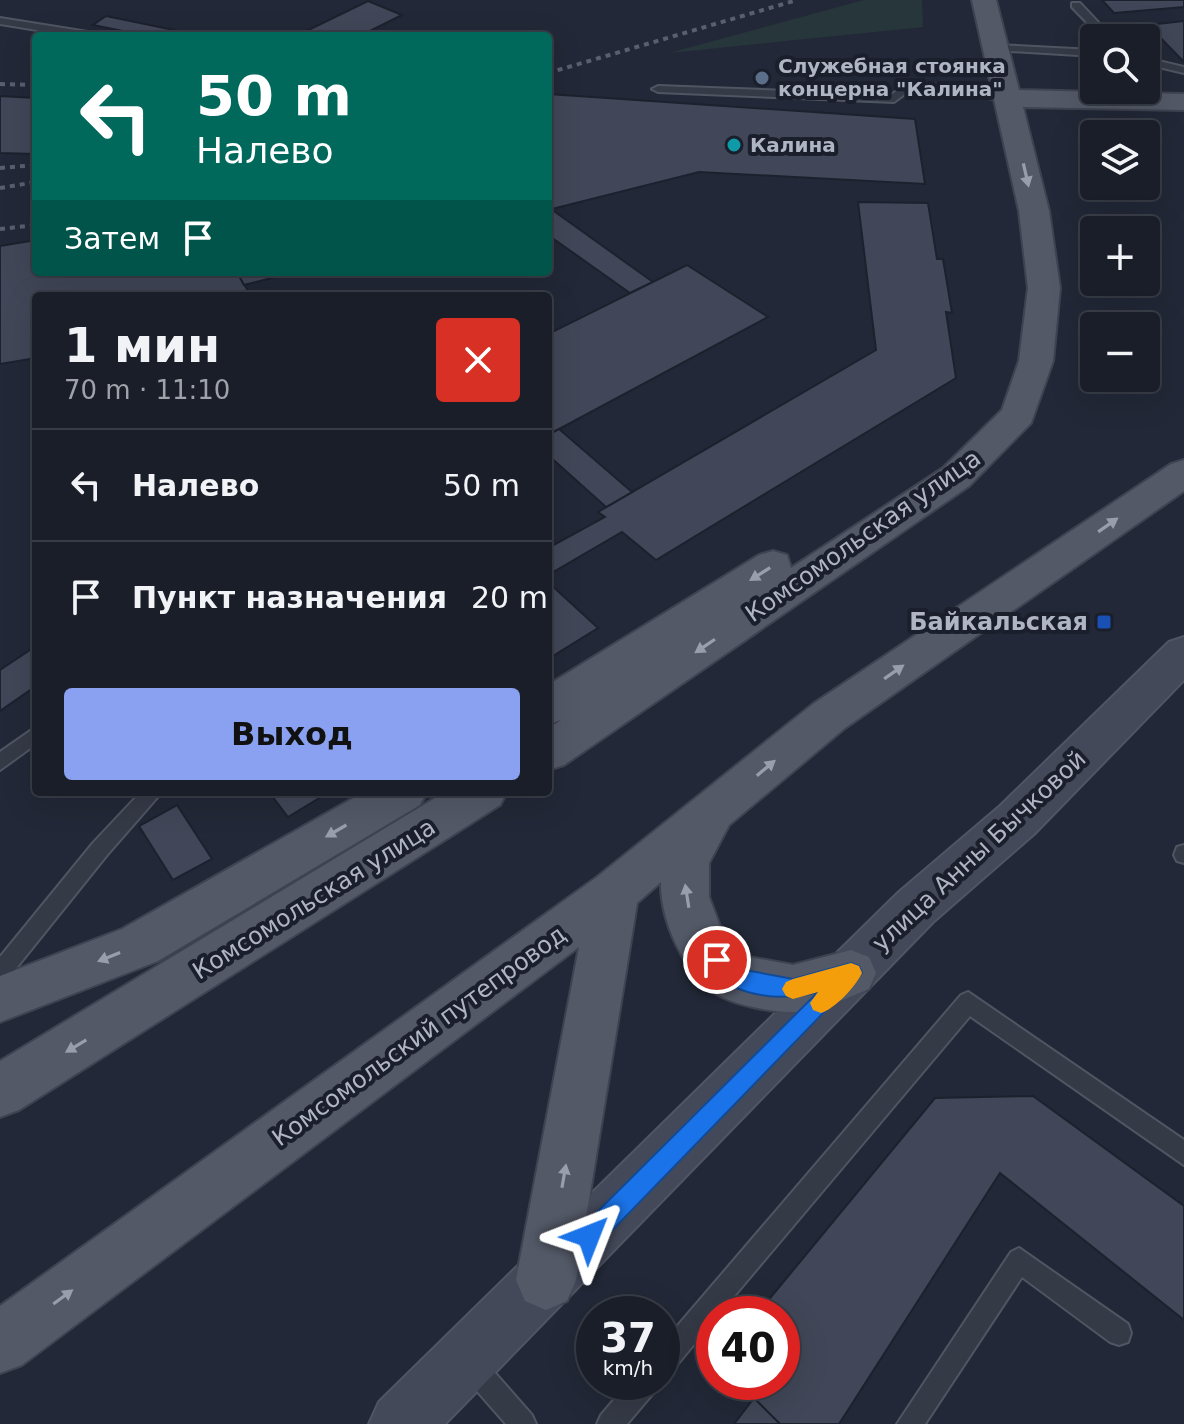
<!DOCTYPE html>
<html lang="ru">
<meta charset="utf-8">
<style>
:root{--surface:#1a1e29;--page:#272b35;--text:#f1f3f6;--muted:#9fa2a8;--line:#383c46;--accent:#89a1f0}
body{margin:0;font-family:"DejaVu Sans",sans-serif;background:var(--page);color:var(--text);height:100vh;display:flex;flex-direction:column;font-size:30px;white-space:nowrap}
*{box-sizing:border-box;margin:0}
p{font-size:26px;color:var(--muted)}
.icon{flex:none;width:44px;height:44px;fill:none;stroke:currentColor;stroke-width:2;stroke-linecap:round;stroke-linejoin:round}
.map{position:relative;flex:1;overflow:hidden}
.panel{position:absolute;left:32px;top:292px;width:520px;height:504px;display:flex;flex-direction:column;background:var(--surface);border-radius:8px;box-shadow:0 8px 32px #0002,0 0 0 2px var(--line)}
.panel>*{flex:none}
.guide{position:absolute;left:32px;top:32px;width:520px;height:244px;border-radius:8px;box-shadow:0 8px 32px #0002,0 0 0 2px var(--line);background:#00695c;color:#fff;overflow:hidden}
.tools{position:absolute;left:1080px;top:24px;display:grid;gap:16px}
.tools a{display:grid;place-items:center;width:80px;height:80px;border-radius:8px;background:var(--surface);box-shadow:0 8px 32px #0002,0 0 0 2px var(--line);font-size:40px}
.speed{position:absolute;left:576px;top:1296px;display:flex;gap:16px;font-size:40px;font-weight:700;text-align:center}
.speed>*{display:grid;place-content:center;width:104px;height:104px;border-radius:50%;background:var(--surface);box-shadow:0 8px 32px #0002,0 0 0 2px var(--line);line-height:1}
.speed small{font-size:20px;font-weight:400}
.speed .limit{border:12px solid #d22;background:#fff;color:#111}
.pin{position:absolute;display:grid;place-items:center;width:68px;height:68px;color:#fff;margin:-34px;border:4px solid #fff;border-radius:50%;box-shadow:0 2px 8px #0007}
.me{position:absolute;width:88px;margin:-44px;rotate:45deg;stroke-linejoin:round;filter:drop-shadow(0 0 6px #0008)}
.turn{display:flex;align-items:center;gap:28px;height:168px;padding:0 32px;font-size:36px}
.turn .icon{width:104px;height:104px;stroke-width:2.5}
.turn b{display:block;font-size:56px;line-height:68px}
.then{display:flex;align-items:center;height:76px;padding:0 32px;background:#0003;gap:16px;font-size:30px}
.round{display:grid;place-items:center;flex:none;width:84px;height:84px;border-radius:8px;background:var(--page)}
.headline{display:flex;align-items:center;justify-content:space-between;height:136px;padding:0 32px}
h1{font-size:48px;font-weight:800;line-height:60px}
.cta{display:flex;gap:16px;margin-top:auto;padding:16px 32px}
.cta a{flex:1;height:92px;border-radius:8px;background:var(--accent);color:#111;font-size:32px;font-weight:800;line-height:92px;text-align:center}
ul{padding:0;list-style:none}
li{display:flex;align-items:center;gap:24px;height:112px;padding:0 32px;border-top:2px solid var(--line)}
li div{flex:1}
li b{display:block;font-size:30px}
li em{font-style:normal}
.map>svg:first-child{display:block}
</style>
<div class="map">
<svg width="1184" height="1424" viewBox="0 0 1184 1424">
<rect width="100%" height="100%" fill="#222837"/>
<path fill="#27363b" d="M864,0H922L923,27L669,53Z"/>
<g fill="#414758" stroke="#1d212e" stroke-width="2">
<path d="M1102,0H1184V7L1114,13Z"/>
<path d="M368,1L402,15L360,36H296Z"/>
<path d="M106,16L198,35L147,36L93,25Z"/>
<path d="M1184,21V62L1148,25Z"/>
<path d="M548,94L915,119L925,184L699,172L548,210Z"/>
<path d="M0,96L36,98V154L0,153Z"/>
<path d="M858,202L928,203L937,259H943L952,313L946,312L956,378L656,560L622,532L548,575V548L605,517L598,512L876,350Z"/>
<path d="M551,209L653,282L630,293L548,235V210Z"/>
<path d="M36,240V272H237L251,296H36V358L0,364V246Z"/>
<path d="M687,265L768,317L548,435V334Z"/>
<path d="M237,272H295L244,285Z"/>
<path d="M559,429L632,492L606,507L548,455V435Z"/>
<path d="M548,582L598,628L548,659Z"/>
<path d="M36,646V686L0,711V670Z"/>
<path d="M269,792H329L288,817Z"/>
<path d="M177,805L212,859L173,880L139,826Z"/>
<path d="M1033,1096L1184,1206V1320L1000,1173L839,1424H780L733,1382H782V1314H757L935,1098Z"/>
<path d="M754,1398L780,1424H734Z"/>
</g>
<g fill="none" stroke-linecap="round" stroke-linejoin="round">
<g stroke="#505562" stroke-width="4">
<g id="lane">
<path d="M1072,3H1080L1113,38H1102L1072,7Z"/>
<path d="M0,18L94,33L99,36H74L0,24Z"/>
<path d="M997,45L1094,50V56L993,50V46Z"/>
<path d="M1146,58L1184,67V73L1146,64Z"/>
<path d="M910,81L1010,95L1016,98L1010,101L913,88L894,102L658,92L652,89L658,86L891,95Z"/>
<path d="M36,727V744L0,770V752Z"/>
<path d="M141,792H162L107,855L9,977L0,979V957L93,843Z"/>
<path d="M1184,845V863L1177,861L1174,855L1177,847Z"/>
<path d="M968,992L1184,1140V1165L970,1016L719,1314H714V1320L671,1372L662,1376V1344L961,995Z"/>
<path d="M1019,1248L1128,1324L1131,1333L1128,1342L1119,1345L1110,1342L1022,1277L925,1424H897L1011,1252Z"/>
<path d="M472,1353L481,1357L532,1415L536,1424H506L463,1375L459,1366L463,1357Z"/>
<path d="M629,1382H659L655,1391L627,1424H597L601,1415Z"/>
</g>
</g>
<g stroke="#505562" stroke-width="4">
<path id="secondary" d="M1184,637V680L1034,834L933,922L445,1424H369L379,1402L899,892L1000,806L1169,642Z"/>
</g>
<g stroke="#3f4351" stroke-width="4">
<g id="primary">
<path d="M972,0H996L1019,90L1184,94V110L1023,107L1049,211L1060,288L1053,361L1031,423L969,486L564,765L548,770V729L561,720L548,724V685L759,555L773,551L787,555L791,568L943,468L1002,410L1019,361L1028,288L1019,211Z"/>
<path d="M1184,460V491L845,728L729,825L709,863V897L721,929L749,957L793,965L851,950L869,957L876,973L869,989C847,998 815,1013 791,1012C771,1012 736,1005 718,995C685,976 660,920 661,882L637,903L576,1280L567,1301L546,1310L525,1301L516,1280L579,947L22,1365L0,1373V1306L597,877L813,704L1171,464Z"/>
<path d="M364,792H427L420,805L158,961L0,1022V976L122,929Z"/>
<path d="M445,792H507L500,805L19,1110L0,1117V1061Z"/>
</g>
</g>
<use href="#lane" fill="#353a47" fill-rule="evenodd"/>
<use href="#secondary" fill="#44495a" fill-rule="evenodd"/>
<use href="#primary" fill="#535967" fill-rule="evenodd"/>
<g stroke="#5a5f70" stroke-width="4" stroke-dasharray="5 5" stroke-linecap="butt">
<path d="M548,73L797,0"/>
<path d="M0,84L36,85"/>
<path d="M0,168L36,165"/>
<path d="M0,188L36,182"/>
<path d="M0,229L36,225"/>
</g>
</g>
<defs><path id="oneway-solid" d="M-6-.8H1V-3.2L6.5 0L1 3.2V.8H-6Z" transform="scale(2)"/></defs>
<g fill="#999ead">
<use href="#oneway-solid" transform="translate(1026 175) rotate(77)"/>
<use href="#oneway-solid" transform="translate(1108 525) rotate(-35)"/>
<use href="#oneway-solid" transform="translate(760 574) rotate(148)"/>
<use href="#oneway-solid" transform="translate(705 646) rotate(146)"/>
<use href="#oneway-solid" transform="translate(894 672) rotate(-35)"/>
<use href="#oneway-solid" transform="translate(766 768) rotate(-40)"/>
<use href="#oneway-solid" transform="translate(336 831) rotate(150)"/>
<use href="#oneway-solid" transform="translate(687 896) rotate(-99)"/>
<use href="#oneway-solid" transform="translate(109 957) rotate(158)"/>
<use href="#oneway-solid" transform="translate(76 1046) rotate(149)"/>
<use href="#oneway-solid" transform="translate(564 1176) rotate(-80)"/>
<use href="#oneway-solid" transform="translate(63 1297) rotate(-36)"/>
</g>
<path fill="#1a73e8" stroke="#114b97" stroke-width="2" d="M717,951L740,969L793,979L851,963L859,966L862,973L598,1245L589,1248L581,1245L577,1236L581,1228L818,992C783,1002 724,998 707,960L710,953Z"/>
<path fill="#f59e0b" d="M851,963L859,966L862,973C855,987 836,1008 821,1013L813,1010L810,1003L818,992L793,999L786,996L782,989L786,982L793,979Z"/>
<circle fill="#5c6f8a" stroke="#1b1f2c" stroke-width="3" cx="762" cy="78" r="8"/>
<circle fill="#0f9aa8" stroke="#1b1f2c" stroke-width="3" cx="734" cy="145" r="8"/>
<rect fill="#1a4fb4" stroke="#1b1f2c" stroke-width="3" x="1096" y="614" width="16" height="16" rx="4"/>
<g text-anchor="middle" stroke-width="8" stroke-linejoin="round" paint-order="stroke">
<g font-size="20" font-weight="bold" fill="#b0b5c4" stroke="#1b1f2c" text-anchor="start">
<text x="778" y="73">Служебная стоянка<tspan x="778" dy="23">концерна "Калина"</tspan></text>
<text x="750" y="152">Калина</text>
</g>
<g font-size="24" fill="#b0b5c4" stroke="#1b1f2c">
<text transform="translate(863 536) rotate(-35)" y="8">Комсомольская улица</text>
<text transform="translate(979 851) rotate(-43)" y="8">улица Анны Бычковой</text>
<text transform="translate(314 899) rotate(-32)" y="8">Комсомольская улица</text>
<text transform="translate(419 1036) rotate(-36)" y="8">Комсомольский путепровод</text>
</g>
<g font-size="24" font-weight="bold" fill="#b0b5c4" stroke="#1b1f2c" text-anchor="end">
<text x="1088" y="630">Байкальская</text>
</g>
</g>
</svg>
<div class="tools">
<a><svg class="icon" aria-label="search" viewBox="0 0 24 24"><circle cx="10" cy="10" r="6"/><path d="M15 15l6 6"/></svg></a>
<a><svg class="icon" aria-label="layers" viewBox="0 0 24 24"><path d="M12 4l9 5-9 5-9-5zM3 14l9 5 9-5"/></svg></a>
<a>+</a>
<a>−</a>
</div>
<div class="speed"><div>37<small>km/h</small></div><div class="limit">40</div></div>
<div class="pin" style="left:717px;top:960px;background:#d93025"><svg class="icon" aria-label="arrive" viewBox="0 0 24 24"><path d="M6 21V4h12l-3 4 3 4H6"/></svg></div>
<svg class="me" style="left:589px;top:1236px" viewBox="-20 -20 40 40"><path d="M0-17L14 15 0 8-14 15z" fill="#1a73e8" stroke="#fff" stroke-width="4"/></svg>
<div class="guide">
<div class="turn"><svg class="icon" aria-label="left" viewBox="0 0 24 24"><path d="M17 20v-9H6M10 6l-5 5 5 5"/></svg><div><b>50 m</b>Налево</div></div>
<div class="then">Затем<svg class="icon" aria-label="arrive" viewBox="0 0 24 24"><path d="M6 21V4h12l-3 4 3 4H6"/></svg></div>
</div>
<section class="panel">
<div class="headline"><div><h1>1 мин</h1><p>70 m · 11:10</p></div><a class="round" style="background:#d93025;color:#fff"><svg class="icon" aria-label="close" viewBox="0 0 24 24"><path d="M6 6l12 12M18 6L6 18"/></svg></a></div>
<ul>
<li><svg class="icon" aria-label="left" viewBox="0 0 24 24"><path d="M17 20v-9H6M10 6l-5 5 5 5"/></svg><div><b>Налево</b></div><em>50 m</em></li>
<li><svg class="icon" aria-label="arrive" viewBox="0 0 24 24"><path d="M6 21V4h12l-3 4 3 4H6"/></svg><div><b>Пункт назначения</b></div><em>20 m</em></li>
</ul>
<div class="cta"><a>Выход</a></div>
</section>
</div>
